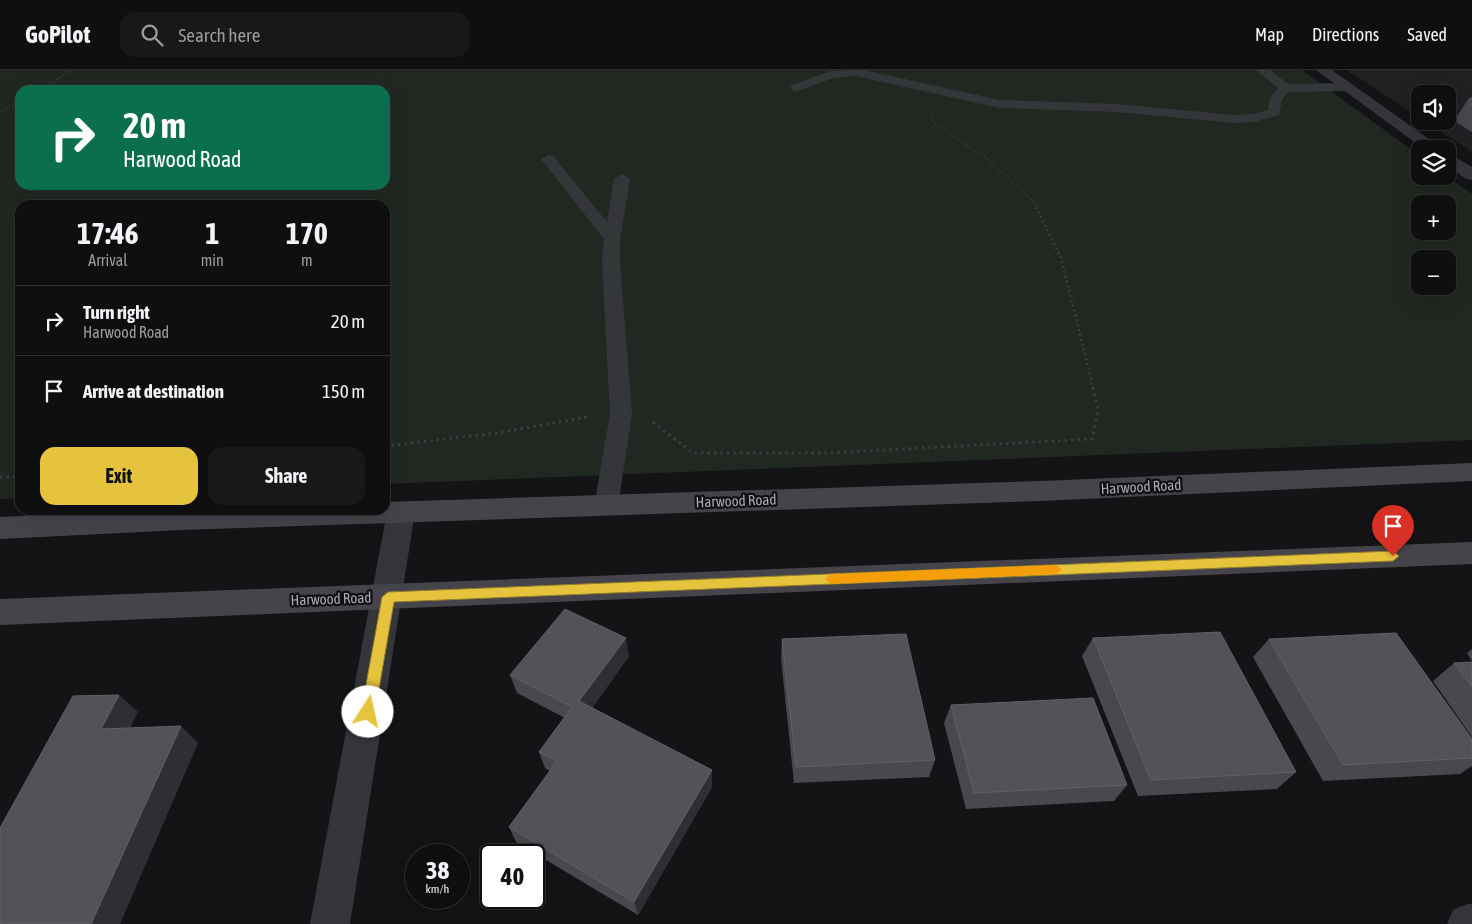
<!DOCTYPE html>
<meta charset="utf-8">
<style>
:root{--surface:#0f0f10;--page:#181819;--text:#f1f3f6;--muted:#9b9c9f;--line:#2f2f30;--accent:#e5c33d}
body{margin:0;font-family:"Asap Condensed",sans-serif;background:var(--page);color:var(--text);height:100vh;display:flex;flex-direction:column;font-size:19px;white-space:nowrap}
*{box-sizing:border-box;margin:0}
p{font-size:16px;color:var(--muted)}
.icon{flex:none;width:28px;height:28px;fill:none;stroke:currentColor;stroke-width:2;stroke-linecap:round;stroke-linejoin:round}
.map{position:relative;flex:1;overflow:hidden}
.sheet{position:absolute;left:15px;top:130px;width:375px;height:315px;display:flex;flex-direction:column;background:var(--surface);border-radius:15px;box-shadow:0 5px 20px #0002,0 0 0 1px var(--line)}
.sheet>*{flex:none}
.guide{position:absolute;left:15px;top:15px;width:375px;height:105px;border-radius:15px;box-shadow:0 5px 20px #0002,0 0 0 1px var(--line);background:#0b6e4f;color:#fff;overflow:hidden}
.tools{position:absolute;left:1411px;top:15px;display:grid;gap:10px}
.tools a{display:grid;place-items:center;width:45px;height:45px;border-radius:10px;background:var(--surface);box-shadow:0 5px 20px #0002,0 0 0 1px var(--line);font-size:25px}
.speed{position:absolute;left:405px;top:774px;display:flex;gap:10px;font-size:25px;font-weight:700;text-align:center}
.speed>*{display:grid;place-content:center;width:65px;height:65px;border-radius:50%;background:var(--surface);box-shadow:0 5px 20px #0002,0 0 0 1px var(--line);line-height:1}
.speed small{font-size:12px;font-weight:400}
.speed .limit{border:2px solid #111;border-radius:8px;background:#fff;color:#111}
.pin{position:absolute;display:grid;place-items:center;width:42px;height:42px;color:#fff;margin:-51px -21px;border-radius:50% 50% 50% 0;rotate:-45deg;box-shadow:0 0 5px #0007}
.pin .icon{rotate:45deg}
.me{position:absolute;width:55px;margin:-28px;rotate:10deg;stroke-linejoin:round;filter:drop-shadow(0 0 4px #0008)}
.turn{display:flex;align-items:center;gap:18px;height:105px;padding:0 25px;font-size:22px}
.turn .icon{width:65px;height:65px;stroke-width:2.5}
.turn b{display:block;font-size:35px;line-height:42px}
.eta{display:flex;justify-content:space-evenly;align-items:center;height:85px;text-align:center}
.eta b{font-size:30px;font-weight:700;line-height:35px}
.cta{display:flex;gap:10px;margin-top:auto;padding:10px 25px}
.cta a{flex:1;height:58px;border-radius:15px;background:var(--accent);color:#111;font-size:20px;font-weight:700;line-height:58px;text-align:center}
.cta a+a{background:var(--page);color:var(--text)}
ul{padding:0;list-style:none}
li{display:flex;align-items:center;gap:15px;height:70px;padding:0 25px;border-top:1px solid var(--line)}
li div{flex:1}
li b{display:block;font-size:19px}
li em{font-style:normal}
header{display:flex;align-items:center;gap:30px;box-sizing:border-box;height:70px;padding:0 25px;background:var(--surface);border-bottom:1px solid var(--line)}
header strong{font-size:24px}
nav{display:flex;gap:28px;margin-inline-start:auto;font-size:18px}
.search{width:350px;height:45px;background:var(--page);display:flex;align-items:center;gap:12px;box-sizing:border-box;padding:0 18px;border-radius:15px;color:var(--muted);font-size:19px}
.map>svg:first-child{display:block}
</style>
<header>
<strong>GoPilot</strong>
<div class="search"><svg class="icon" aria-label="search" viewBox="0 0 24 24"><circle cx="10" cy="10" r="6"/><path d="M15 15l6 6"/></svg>Search here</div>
<nav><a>Map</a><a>Directions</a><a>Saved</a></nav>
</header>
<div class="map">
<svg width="1472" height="854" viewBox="0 0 1472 854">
<rect width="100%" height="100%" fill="#141416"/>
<path fill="#212023" d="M1347,0H1472V82L1425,51H1448V24H1420V48Z"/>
<path fill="#212822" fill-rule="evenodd" d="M0,0H1302L1420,86V106H1447L1472,124V370L385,414V135H20V428L0,429ZM20,20H385V115H20ZM1420,134H1448V161H1420ZM1420,189H1448V216H1420Z"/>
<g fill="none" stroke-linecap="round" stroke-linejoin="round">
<g stroke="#3b3c41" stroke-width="2" stroke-dasharray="1 2.5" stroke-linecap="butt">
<path d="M39,20L72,0"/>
<path d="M0,42L20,30"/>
<path d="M931,44L934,53L987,89L1034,132L1037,138"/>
</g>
<path stroke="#3b3c41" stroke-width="2.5" stroke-dasharray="2 3" stroke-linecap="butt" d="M1036,137L1061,188L1093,317"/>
<g stroke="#3b3c41" stroke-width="3" stroke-dasharray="2.5 4" stroke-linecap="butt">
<path d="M653,352L693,383H826L1092,369L1098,339L1092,315"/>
<path d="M385,376L497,363L587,347"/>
<path d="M0,407H20"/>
</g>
<g fill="#35363a" fill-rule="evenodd">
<path d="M864,0L1000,30L1117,34L1234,45L1253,44L1268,40L1270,28L1278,18L1256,0H1270L1288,14L1347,13L1353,17L1347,21L1289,22L1282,29L1279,45L1254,52L1234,53L1117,42L1000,38L856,6L833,8L796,22L790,18L792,15L831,1Z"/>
<path d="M548,85L553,86L607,152L614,109L622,104L630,109L620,169V192L632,344L618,436L614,442L606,445L598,442L594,436L610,344L602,192L604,169L541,89Z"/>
</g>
<g fill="#35363a" fill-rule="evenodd">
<path d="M1316,0H1332L1443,79H1424Z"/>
<path d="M1448,83L1472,97V110L1466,109L1448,96Z"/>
<path d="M1467,834H1472V854H1447L1453,840Z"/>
</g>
<path fill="#35363a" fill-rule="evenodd" d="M401,432L411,435L415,442L350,854H310L387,442L391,435Z"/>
<g fill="#44444a" fill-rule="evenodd">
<path d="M1472,393V411L1041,431L182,460L0,469V447L150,440H385V432L1041,411Z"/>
<path d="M1472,472V494L0,555V529Z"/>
</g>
</g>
<g fill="#48484e">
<path d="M1472,27V62L1454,51L1469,28Z"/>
<path d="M1093,568L1296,702L1277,719L1138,726L1082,586Z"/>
<path d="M782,569L935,690L929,707L794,713L781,588Z"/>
<path d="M1269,569L1472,669V696L1460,704L1323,711L1253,587Z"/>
<path d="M1472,579V591L1467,583Z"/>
<path d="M629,586L592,638L712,700V717L638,845L516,772L509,757L550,701L545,698L539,682L565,648L517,623L510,605Z"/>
<path d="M1472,592V667L1433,611L1454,593Z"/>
<path d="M951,635L1127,715L1114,731L966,739L944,653Z"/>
</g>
<g fill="#2f2f33">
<path d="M626,568L629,586L584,649L579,631Z"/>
<path d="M119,625L138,642L121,676L101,659Z"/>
<path d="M181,656L198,673L120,854H91Z"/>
<path d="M712,700V717L638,845L634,832Z"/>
</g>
<g fill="#525359" stroke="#606067">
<path d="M565,539L626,568L579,631L712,700L634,832L509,757L557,691L539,682L572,637L510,605Z"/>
<path d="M1220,562L1296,702L1151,710L1093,568Z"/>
<path d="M1396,563L1472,669V688L1343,695L1269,569Z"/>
<path d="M906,564L935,690L796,697L782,569Z"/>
<path d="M1472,592V617L1454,593Z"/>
<path d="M119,625L101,659L181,656L91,854H0V758L73,626Z"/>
<path d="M1093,628L1127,715L974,723L951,635Z"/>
</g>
<path fill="#e5c33d" stroke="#957f28" d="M1393,481L1399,486L1393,491L394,532L375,642L373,647L368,649L363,647L361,642L382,527L388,522Z"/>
<path fill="#f59e0b" d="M1056,495L1062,500L1056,504L831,514L825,509L831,504Z"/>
<g text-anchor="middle" stroke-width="4.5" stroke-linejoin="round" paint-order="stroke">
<g font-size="15" fill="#a7a9b5" stroke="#0f0f11">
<text transform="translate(1141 417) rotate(-3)" y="5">Harwood Road</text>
<text transform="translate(736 431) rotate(-2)" y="5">Harwood Road</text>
<text transform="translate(331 529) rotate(-2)" y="5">Harwood Road</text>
</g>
</g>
</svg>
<div class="tools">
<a><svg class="icon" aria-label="sound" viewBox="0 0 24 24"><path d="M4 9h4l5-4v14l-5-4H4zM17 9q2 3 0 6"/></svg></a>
<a><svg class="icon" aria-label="layers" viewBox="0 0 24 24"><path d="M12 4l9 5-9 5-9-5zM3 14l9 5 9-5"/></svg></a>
<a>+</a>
<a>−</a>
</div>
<div class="speed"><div>38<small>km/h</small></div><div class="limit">40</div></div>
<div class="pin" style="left:1393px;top:486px;background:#d93025"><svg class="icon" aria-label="arrive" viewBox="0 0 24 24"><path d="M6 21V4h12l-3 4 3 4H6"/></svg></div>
<svg class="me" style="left:368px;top:642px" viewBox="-20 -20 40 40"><circle r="19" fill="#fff"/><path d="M0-13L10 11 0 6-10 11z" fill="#e5c33d"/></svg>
<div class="guide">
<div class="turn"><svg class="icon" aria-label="right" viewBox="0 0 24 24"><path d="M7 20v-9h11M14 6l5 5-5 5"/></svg><div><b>20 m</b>Harwood Road</div></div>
</div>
<section class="sheet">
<div class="eta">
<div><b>17:46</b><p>Arrival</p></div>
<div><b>1</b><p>min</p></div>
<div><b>170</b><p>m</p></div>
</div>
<ul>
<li><svg class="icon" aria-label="right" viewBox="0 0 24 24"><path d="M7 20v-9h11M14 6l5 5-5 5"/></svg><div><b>Turn right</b><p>Harwood Road</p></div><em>20 m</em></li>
<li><svg class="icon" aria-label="arrive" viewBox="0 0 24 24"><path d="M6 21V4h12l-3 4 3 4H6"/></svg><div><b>Arrive at destination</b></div><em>150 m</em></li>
</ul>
<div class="cta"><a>Exit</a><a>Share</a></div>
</section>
</div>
